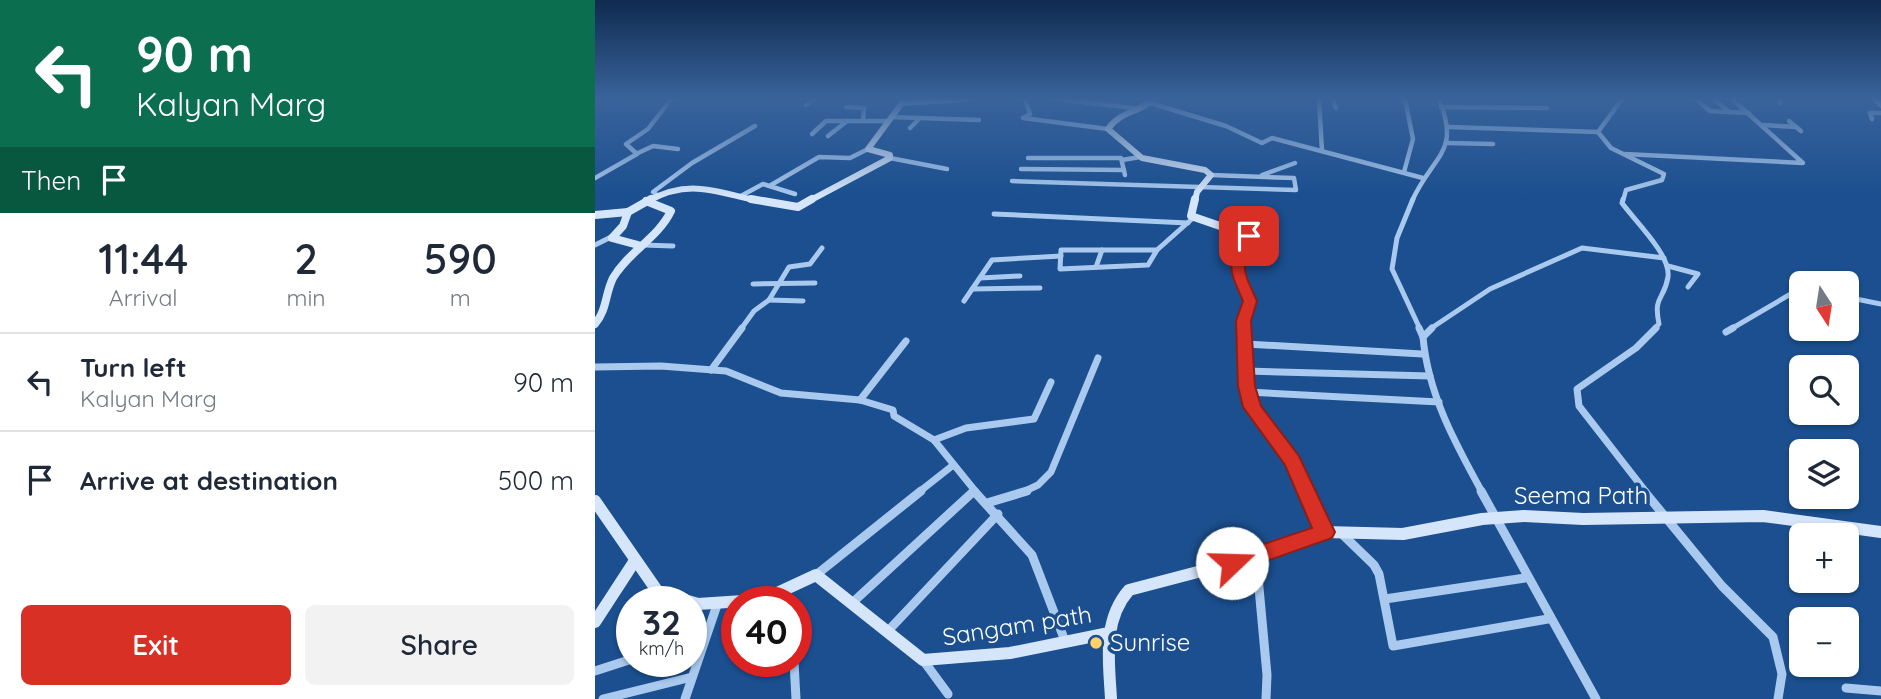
<!DOCTYPE html>
<meta charset="utf-8">
<style>
:root{--surface:#fff;--page:#f2f2f3;--text:#1f2937;--muted:#747a83;--line:#e0e1e3;--accent:#d93025}
body{margin:0;font-family:Quicksand,sans-serif;background:var(--page);color:var(--text);height:100vh;display:flex;flex-direction:column;font-size:26px;white-space:nowrap}
*{box-sizing:border-box;margin:0}
p{font-size:23px;color:var(--muted)}
.icon{flex:none;width:38px;height:38px;fill:none;stroke:currentColor;stroke-width:2;stroke-linecap:round;stroke-linejoin:round}
.map{position:relative;flex:1;overflow:hidden}
.side{display:flex;flex-direction:column;background:var(--surface);width:595px}
.side>*{flex:none}
.top-card{background:#0b6e4f;color:#fff;overflow:hidden}
.needle{width:46px;rotate:168deg}
.fabs{position:absolute;left:1194px;top:271px;display:grid;gap:14px}
.fabs a{display:grid;place-items:center;width:70px;height:70px;border-radius:10px;background:var(--surface);box-shadow:0 2px 5px #0004;font-size:35px}
.speed{position:absolute;left:21px;top:586px;display:flex;gap:14px;font-size:35px;font-weight:700;text-align:center}
.speed>*{display:grid;place-content:center;width:91px;height:91px;border-radius:50%;background:var(--surface);box-shadow:0 2px 5px #0004;line-height:1}
.speed small{font-size:18px;font-weight:400}
.speed .limit{border:10px solid #d22;background:#fff;color:#111}
.pin{position:absolute;display:grid;place-items:center;width:60px;height:60px;color:#fff;margin:-30px;border-radius:14px;box-shadow:0 4px 10px #0006}
.me{position:absolute;width:77px;margin:-38px;rotate:69deg;stroke-linejoin:round;filter:drop-shadow(0 0 5px #0008)}
.turn{display:flex;align-items:center;gap:24px;height:147px;padding:0 21px;font-size:32px}
.turn .icon{width:91px;height:91px;stroke-width:2.5}
.turn b{display:block;font-size:49px;line-height:60px}
.then{display:flex;align-items:center;height:66px;padding:0 21px;background:#0003;gap:14px;font-size:26px}
.eta{display:flex;justify-content:space-evenly;align-items:center;height:119px;text-align:center}
.eta b{font-size:42px;font-weight:600;line-height:49px}
.cta{display:flex;gap:14px;margin-top:auto;padding:14px 21px}
.cta a{flex:1;height:80px;border-radius:10px;background:var(--accent);color:#fff;font-size:28px;font-weight:600;line-height:80px;text-align:center}
.cta a+a{background:var(--page);color:var(--text)}
ul{padding:0;list-style:none}
li{display:flex;align-items:center;gap:21px;height:98px;padding:0 21px;border-top:2px solid var(--line)}
li div{flex:1}
li b{display:block;font-size:26px}
li em{font-style:normal}
main{display:flex;flex:1;min-height:0}
.map>svg:first-child{display:block}
</style>
<main>
<section class="side">
<div class="top-card">
<div class="turn"><svg class="icon" aria-label="left" viewBox="0 0 24 24"><path d="M17 20v-9H6M10 6l-5 5 5 5"/></svg><div><b>90 m</b>Kalyan Marg</div></div>
<div class="then">Then<svg class="icon" aria-label="arrive" viewBox="0 0 24 24"><path d="M6 21V4h12l-3 4 3 4H6"/></svg></div>
</div>
<div class="eta">
<div><b>11:44</b><p>Arrival</p></div>
<div><b>2</b><p>min</p></div>
<div><b>590</b><p>m</p></div>
</div>
<ul>
<li><svg class="icon" aria-label="left" viewBox="0 0 24 24"><path d="M17 20v-9H6M10 6l-5 5 5 5"/></svg><div><b>Turn left</b><p>Kalyan Marg</p></div><em>90 m</em></li>
<li><svg class="icon" aria-label="arrive" viewBox="0 0 24 24"><path d="M6 21V4h12l-3 4 3 4H6"/></svg><div><b>Arrive at destination</b></div><em>500 m</em></li>
</ul>
<div class="cta"><a>Exit</a><a>Share</a></div>
</section>
<div class="map">
<svg width="1286" height="699" viewBox="0 0 1286 699">
<rect width="100%" height="100%" fill="#1b4f8f"/>
<g fill="none" stroke-linecap="round" stroke-linejoin="round">
<g stroke="#a9c9ee" stroke-width="4.5">
<path d="M430,99L435,114L428,118L513,129"/>
<path d="M462,99L539,108"/>
<path d="M724,99L727,151"/>
<path d="M738,99L741,108"/>
<path d="M1027,99L1003,132L1016,148L1069,174L1067,180L1031,190L1028,201"/>
<path d="M1101,99L1115,111L1154,113"/>
<path d="M1119,99L1134,112"/>
<path d="M1185,99V103"/>
<path d="M555,103L631,126L667,143L677,138L828,178"/>
<path d="M211,105L219,99"/>
<path d="M251,107L269,108L268,121"/>
<path d="M846,107L952,108"/>
<path d="M296,117L384,120"/>
<path d="M1277,119L1275,113H1286"/>
<path d="M1194,121L1206,131"/>
<path d="M1169,125L1201,127"/>
<path d="M854,127L1003,132"/>
<path d="M315,128L323,120"/>
<path d="M217,134L231,121H293"/>
<path d="M233,136L252,121"/>
<path d="M853,143L898,144"/>
<path d="M43,153L58,146L83,149"/>
<path d="M1030,154L1208,163L1137,99"/>
<path d="M295,158L352,169"/>
<path d="M433,158H526L530,175"/>
<path d="M527,160L545,157"/>
<path d="M426,169L529,170"/>
<path d="M809,172L818,139L810,99"/>
<path d="M667,175L700,163"/>
<path d="M0,178L42,154L31,144L53,129L76,99"/>
<path d="M417,181L701,190L699,178L616,175"/>
<path d="M176,185L224,157L255,158L273,149"/>
<path d="M62,195L58,192L97,163L160,126"/>
<path d="M144,197L168,184L200,194"/>
<path d="M817,201C838,154 866,154 844,99"/>
</g>
<g stroke="#a9c9ee" stroke-width="5">
<path d="M818,199L802,238L797,269L825,329"/>
<path d="M1028,199L1027,203C1040,221 1076,255 1073,277C1069,301 1058,295 1064,324L1059,329"/>
<path d="M399,214L593,223"/>
<path d="M0,245L20,235"/>
<path d="M48,245L78,246"/>
<path d="M466,250H562L553,265L465,269Z"/>
<path d="M562,250L598,218"/>
<path d="M1073,266L1103,274L1093,287"/>
<path d="M501,267L507,250"/>
<path d="M385,278L425,276"/>
<path d="M158,284L220,283"/>
<path d="M377,289L445,288"/>
<path d="M1251,297L1286,304"/>
<path d="M174,300L208,301"/>
<path d="M369,301L397,260L466,256"/>
<path d="M146,329L159,311L174,300L194,267L215,264L227,248"/>
<path d="M835,329L895,289L987,248L1069,258"/>
<path d="M1136,329L1206,288"/>
</g>
<g stroke="#a9c9ee" stroke-width="7">
<path d="M824,328L828,337"/>
<path d="M837,328L828,337C833,394 860,443 887,492"/>
<path d="M1131,332L1138,328"/>
<path d="M651,344L827,354"/>
<path d="M0,367L66,366L131,371L186,393L265,400L298,410L299,416L339,440L381,492"/>
<path d="M116,370L147,328"/>
<path d="M651,371L835,376"/>
<path d="M653,392L844,402"/>
<path d="M265,400L311,341"/>
<path d="M339,440L371,428L439,419L456,382"/>
<path d="M324,492L357,466"/>
<path d="M428,492L443,485L456,472L503,358"/>
<path d="M1051,492L984,406L982,389L1041,348L1061,328"/>
</g>
<g stroke="#a9c9ee" stroke-width="9">
<path d="M379,491L437,555L470,641"/>
<path d="M886,491L1001,699"/>
<path d="M1049,491L1127,586L1178,637L1187,674L1183,699"/>
<path d="M392,503L432,491"/>
<path d="M746,533L779,565L784,574L798,646L953,619"/>
<path d="M661,555L672,675L671,699"/>
<path d="M221,575L326,491"/>
<path d="M790,599L930,578"/>
<path d="M257,603L379,491"/>
<path d="M292,632L403,514"/>
<path d="M96,639L111,634"/>
<path d="M328,660L353,694"/>
<path d="M199,662L201,699"/>
<path d="M0,671L37,659"/>
<path d="M1251,688L1286,691"/>
<path d="M8,699L97,677"/>
<path d="M90,699L123,602"/>
</g>
<g stroke="#d6e6fa" stroke-width="6">
<path d="M557,99C547,112 525,111 513,129L547,158L610,170L616,175L602,192L600,201"/>
<path d="M1280,99L1286,105"/>
<path d="M53,201C95,178 120,192 164,201"/>
<path d="M214,201L295,158V155L273,149L307,103L371,99"/>
</g>
<g stroke="#d6e6fa" stroke-width="8">
<path d="M156,199L203,207L217,199"/>
<path d="M600,199L596,216L654,236L640,268L655,301L649,329"/>
<path d="M0,215L33,212"/>
<path d="M43,245L17,238L28,226L33,212L56,199"/>
<path d="M0,324C12,310 10,294 18,278C33,252 63,238 76,211L51,201"/>
</g>
<path stroke="#d6e6fa" stroke-width="10" d="M649,328L651,386L657,407L697,462L711,492"/>
<g stroke="#d6e6fa" stroke-width="12">
<path d="M0,501L63,592L103,604L148,601L178,595L221,575L328,660L415,653L514,633"/>
<path d="M730,532L808,534L887,519L929,516L988,519L1168,516L1286,532"/>
<path d="M0,622L39,562"/>
<path d="M516,699C514,661 507,621 534,590L637,563L730,532L711,491"/>
</g>
</g>
<linearGradient id="sky" x2="0" y2="1"><stop stop-color="#0f2b4f"/><stop offset="0.5" stop-color="#39639b"/><stop offset="1" stop-color="#39639b" stop-opacity="0"/></linearGradient>
<rect width="1286" height="197" fill="url(#sky)"/>
<path fill="#d93025" stroke="#8d1f18" stroke-width="2" d="M650,233L661,236C644,267 648,270 662,301L656,321L660,386L666,406L704,456L740,532L737,538L637,573L630,570L627,563L630,557L717,528L690,465L648,407L643,386L641,321L648,301C634,269 630,264 650,233Z"/>
<circle fill="#ffd166" stroke="#1b4f8f" stroke-width="2.5" cx="501" cy="643" r="7"/>
<g text-anchor="middle" stroke-width="7" stroke-linejoin="round" paint-order="stroke">
<g font-size="24" fill="#fff" stroke="#1b4f8f">
<text x="986" y="504">Seema Path</text>
<text transform="translate(422 626) rotate(-9)" y="8">Sangam path</text>
</g>
<g font-size="24" fill="#fff" stroke="#1b4f8f" text-anchor="start">
<text x="515" y="651">Sunrise</text>
</g>
</g>
</svg>
<div class="fabs">
<a><svg class="needle" viewBox="-14 -14 28 28"><path d="M0-13l5 13h-10z" fill="#e53935"/><path d="M0 13l5-13h-10z" fill="#747a83"/></svg></a>
<a><svg class="icon" aria-label="search" viewBox="0 0 24 24"><circle cx="10" cy="10" r="6"/><path d="M15 15l6 6"/></svg></a>
<a><svg class="icon" aria-label="layers" viewBox="0 0 24 24"><path d="M12 4l9 5-9 5-9-5zM3 14l9 5 9-5"/></svg></a>
<a>+</a>
<a>−</a>
</div>
<div class="speed"><div>32<small>km/h</small></div><div class="limit">40</div></div>
<div class="pin" style="left:654px;top:236px;background:#d93025"><svg class="icon" aria-label="arrive" viewBox="0 0 24 24"><path d="M6 21V4h12l-3 4 3 4H6"/></svg></div>
<svg class="me" style="left:637px;top:563px" viewBox="-20 -20 40 40"><circle r="19" fill="#fff"/><path d="M0-13L10 11 0 6-10 11z" fill="#d93025"/></svg>
</div>
</main>
